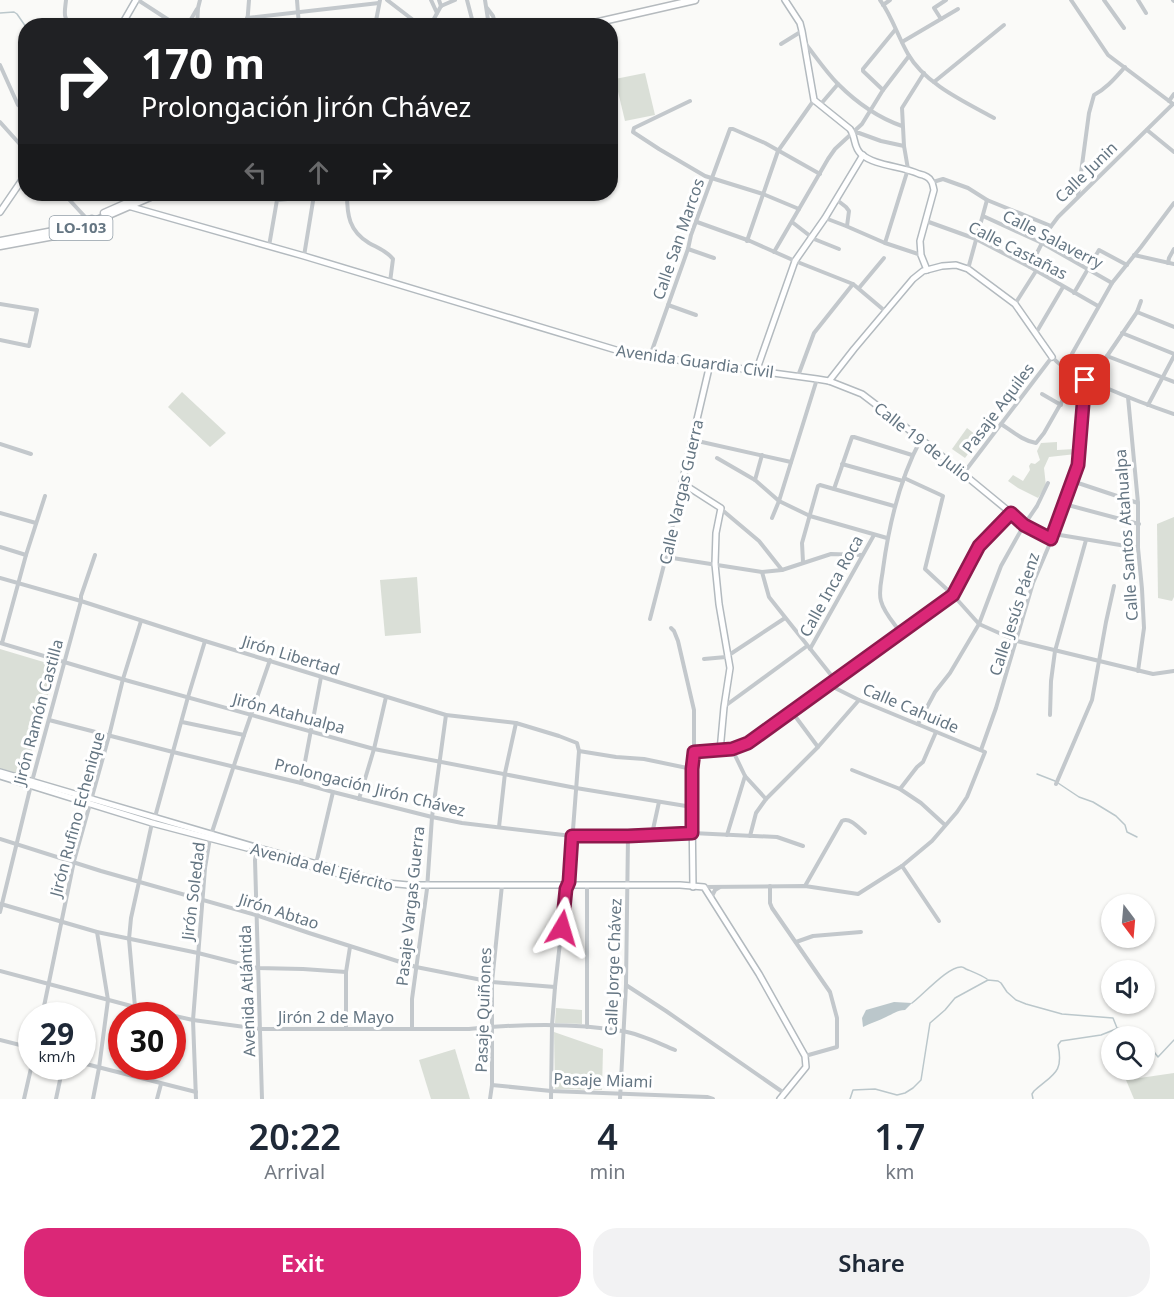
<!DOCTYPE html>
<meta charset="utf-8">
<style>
:root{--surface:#fff;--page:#f2f2f3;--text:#1f2937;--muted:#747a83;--accent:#db2777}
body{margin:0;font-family:"Noto Sans",sans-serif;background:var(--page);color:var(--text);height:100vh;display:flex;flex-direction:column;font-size:22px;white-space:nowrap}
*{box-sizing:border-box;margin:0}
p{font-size:20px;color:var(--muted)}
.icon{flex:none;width:33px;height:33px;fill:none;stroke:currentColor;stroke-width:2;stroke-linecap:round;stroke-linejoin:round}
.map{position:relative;height:1099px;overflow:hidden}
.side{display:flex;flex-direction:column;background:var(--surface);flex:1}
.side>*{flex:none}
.hud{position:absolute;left:18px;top:18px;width:600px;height:183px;border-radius:24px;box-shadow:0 2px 4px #0004;background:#202124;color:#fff;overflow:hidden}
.needle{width:39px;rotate:164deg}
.buttons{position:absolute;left:1101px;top:894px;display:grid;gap:12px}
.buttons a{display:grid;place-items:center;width:54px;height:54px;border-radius:50%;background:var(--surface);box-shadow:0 2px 4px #0004;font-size:30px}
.speed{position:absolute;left:18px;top:1002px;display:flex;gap:12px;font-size:30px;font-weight:700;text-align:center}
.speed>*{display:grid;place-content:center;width:78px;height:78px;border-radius:50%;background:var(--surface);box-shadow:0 2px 4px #0004;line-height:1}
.speed small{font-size:15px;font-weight:400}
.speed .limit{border:9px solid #d22;background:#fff;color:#111}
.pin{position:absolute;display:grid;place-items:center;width:51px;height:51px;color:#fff;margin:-26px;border-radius:12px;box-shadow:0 3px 9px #0006}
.me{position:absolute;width:66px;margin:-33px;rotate:7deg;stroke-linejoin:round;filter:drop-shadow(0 0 4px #0008)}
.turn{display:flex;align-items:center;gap:21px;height:126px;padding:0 24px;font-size:27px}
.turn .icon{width:78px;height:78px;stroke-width:2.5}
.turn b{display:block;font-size:42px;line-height:51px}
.lanes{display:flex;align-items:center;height:57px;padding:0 24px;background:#0003;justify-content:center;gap:30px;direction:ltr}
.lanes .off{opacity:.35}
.eta{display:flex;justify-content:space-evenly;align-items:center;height:102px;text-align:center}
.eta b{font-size:36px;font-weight:600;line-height:42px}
.action{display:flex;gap:12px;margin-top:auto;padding:12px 24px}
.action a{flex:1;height:69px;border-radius:24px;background:var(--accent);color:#fff;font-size:24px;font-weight:600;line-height:69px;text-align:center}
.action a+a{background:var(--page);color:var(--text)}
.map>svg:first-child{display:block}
</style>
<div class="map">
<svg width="1174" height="1099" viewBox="0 0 1174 1099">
<rect width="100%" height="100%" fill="#fafaf8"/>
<g fill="#dadfd7">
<path d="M645,73L655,115L625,121L615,79Z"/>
<path d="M182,392L226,433L210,447L168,407Z"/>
<path d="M967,428L980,438L965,458L952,449Z"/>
<path d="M1057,442V450L1075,449L1076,454L1049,457L1044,468L1046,486L1038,498L1018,488L1008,481L1013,475L1023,481L1030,470L1029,466L1031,463L1035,464L1040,460L1037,451L1041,443Z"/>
<path d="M1174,517V597L1172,601L1158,598L1157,524Z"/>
<path d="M417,577L421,633L385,636L380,580Z"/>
<path d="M0,649L57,666L39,724L25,776L0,769Z"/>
<path d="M556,1008L582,1010V1024L555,1023Z"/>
<path d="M554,1032L603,1049L602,1090L555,1089Z"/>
<path d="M455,1049L470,1099H431L419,1060Z"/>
<path d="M1174,1073V1099H1134L1126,1080Z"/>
</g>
<path fill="#bbc7cb" d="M894,1002L912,1003L905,1010C897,1010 893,1014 886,1017C878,1021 871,1023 863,1027L862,1018L866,1010Z"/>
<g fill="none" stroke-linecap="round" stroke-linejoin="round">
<g stroke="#bbc7cb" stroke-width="1.5">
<path d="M0,13L14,12L17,14L26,27"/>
<path d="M1037,774L1055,781L1079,797L1093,802L1116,816L1125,825L1127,832L1137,837"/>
<path d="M912,1003C922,996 949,965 962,967C963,967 964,968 966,969C973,972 981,975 987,979"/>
<path d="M1144,1039L1158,1057L1174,1040"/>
<path d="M850,1099L853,1090L875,1089L897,1095L905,1093L913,1088L921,1080L930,1023L945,1010L955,998L988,980L998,981L1001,983L1007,992L1016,1000L1026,1004L1062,1014L1113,1018L1117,1028L1141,1034L1142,1036"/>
<path d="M1033,1099L1032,1094L1034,1091C1053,1074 1064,1073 1058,1045L1061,1041L1101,1035L1116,1029"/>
</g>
<g stroke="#b3babf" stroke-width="8">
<g id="secondary">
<path d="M785,0L800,23L802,31L814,100L850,129C856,137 853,147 861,154C875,166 902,166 919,174C924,175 929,177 931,181C933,183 933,187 934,190L920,241L921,255L927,270"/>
<path d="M121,26L136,0"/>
<path d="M128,206L304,256L626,353L817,379L829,381L862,394L921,439L1011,513L979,546L953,595L748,743L732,749L694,752L692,807L693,887"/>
<path d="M0,212L26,174"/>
<path d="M710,364L682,483L721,508L716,533L715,564L719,604L730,668L724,707L720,751"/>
<path d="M757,369L795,261L825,218L863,155"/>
<path d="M829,381L854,349L913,279L923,271L942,266L956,265L968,269L1015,304L1052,357"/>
<path d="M0,772L262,849L387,883L408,885H680L704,887L759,974L805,1056L806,1067L780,1099"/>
<path d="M0,776L152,823L247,848"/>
<path d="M273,856L339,874"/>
</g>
</g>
<g stroke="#b5babe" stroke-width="9">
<g id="primary">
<path d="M581,26L695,0"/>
<path d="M104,213L147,194"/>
<path d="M0,241L64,229L92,219"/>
<path d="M0,246L65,234L157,194"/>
</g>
</g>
<g stroke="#c3c8cc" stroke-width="4">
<path d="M66,0C65,11 62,18 72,26"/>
<path d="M138,0L178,26"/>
<path d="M297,0L299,26"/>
<path d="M387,0L421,26"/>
<path d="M431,0L437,13"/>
<path d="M439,0L441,6"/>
<path d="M467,0L473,23"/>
<path d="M485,0L489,26"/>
<path d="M880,0C892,16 898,37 908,54C925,84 965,102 994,118"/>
<path d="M1071,0L1108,55L1173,104"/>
<path d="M1104,0L1124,28"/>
<path d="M1138,0L1146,13"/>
<path d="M1173,0L1174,1"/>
<path d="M883,5L890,0"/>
<path d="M441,6L455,0"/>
<path d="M487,8L493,16L496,26"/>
<path d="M247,18L379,3"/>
<path d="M941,19L934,8L946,0"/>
<path d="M187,26L197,9"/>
<path d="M197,26L198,8L200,0"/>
<path d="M247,26L249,0"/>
<path d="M375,26L380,0"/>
<path d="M430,26L441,6"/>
<path d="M902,42L958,9"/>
<path d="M805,43C816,57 826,72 838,84C856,102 879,118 902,126"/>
<path d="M781,44L802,31"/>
<path d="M0,65L18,105L26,111"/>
<path d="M934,82L1004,25"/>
<path d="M883,90L863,71V69L895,30"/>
<path d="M690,101L634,128L633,132L659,149L705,176L763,194L799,209"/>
<path d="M1169,101L1174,94"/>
<path d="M820,105L838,84"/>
<path d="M0,122L26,151"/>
<path d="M1147,130L1174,152"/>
<path d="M854,133H859L881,141L904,146"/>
<path d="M933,182L943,179L968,188L987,200L1051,226"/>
<path d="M64,194L88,220"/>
<path d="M123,194L127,203"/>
<path d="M347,194C347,215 349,231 369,243C378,248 387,251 393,259L390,282"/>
<path d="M1078,195L1089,113L1094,95C1107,88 1115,78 1125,67"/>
<path d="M837,200L846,207L849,211L847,226"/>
<path d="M983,216L1042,243L1112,283"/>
<path d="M825,218L846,226L885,243L921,255"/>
<path d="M926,221L976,239L1030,267L1098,306"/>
<path d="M697,222L750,241L795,261L853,284L885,311"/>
<path d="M792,222L814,239L839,249"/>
<path d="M747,241L778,151L814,100"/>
<path d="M885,243L908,169L904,146L902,108L924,73"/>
<path d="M269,246L277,200L340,194"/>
<path d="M688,249L714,258"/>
<path d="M774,252L828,159L835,149L862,124L883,90L909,56"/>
<path d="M1134,255L1174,264"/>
<path d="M304,256L314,195"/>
<path d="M1168,263L1169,258L1174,249"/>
<path d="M1030,267L1049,229L1058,217L1173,104"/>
<path d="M968,269L987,200"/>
<path d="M859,288L884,258"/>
<path d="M1074,293L1099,250L1127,265"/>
<path d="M0,304L37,310L29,346L0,340"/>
<path d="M1015,304L1036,271"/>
<path d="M668,305L696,315"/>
<path d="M1137,312L1174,327"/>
<path d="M1036,333L1063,287"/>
<path d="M1122,333L1174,354"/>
<path d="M650,356L688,249L691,235L730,129H733L765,143L820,174"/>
<path d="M1107,356L1174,382"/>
<path d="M1064,368L1112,283L1141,247L1174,203"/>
<path d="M798,376L814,333L853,284"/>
<path d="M1090,381L1137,312L1141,301"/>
<path d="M1042,394L1061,405"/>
<path d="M1128,397L1138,503V548L1142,589L1144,628L1138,671"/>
<path d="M1148,405L1174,356"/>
<path d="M1001,424C1012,431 1023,441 1036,443L1044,433L1077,375"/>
<path d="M693,440L791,462"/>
<path d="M0,444L31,454"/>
<path d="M717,458L755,480L779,501L810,516L887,538"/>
<path d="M842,464L903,481"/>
<path d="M963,474L1052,357C1066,372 1085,380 1104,387C1127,397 1150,406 1174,414"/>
<path d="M904,478L943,496L925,569L953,595L979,624L1017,641L1153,674L1174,671"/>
<path d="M755,480L762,455"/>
<path d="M1072,481L1138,503"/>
<path d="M834,489L894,506"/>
<path d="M1064,504L1139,524"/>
<path d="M721,509L759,541L782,570"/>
<path d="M0,513L36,523"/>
<path d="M1011,513L1024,525L1051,539"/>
<path d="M772,518L779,501L817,379"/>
<path d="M1054,534L1138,548"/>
<path d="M0,547L26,555"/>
<path d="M666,557L762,572L782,570L831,554L862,555"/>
<path d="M803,562L802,543L818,486L820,485L834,489L852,437H854L912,455"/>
<path d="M762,572L769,597L835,680"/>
<path d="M0,578L81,601L205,641L446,715L516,723L559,736L577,743L579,751L569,882L566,889L555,987L552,1025L551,1099"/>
<path d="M650,619L666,557L682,483"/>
<path d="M671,628L674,631L678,641L694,710V752"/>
<path d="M901,633C894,623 884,613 881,601C878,591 882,579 883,569C889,524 899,480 921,439"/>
<path d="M0,643L118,678L374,749L576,788L692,807"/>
<path d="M2,643L26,555L45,496"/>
<path d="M810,649L874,535"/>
<path d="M704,659L726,657L785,618"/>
<path d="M725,706L807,646"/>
<path d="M792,712L818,747"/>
<path d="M1050,715L1051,681L1055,651L1086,540"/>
<path d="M49,720L173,752L301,783L333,792L432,817L462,823L572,836H628L692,833L777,837L803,846"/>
<path d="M182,722L244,735"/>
<path d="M918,724L935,692L950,673L979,624L1001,566L1024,525L1037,506L1048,483"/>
<path d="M732,749L745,776L766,799"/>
<path d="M981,750L996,708L1033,583L1054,534L1078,465L1085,380"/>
<path d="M579,751L616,757L644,759L692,769"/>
<path d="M852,770L900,789L921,803L945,825"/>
<path d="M301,783L321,677"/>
<path d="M1056,784L1092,700L1106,622L1114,586"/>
<path d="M900,789L917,767L923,762L936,732"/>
<path d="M359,799L374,749L386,697"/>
<path d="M499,827L505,773L516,723"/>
<path d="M652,834L659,802"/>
<path d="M727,835L745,776"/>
<path d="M750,836L756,813L766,799L818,747L859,700"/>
<path d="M0,839L101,871L256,915L309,933L416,967L492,982L555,987"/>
<path d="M262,849L256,855L255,860L262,1099"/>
<path d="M316,864L333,792"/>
<path d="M902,866L939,921"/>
<path d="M587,886V1027"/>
<path d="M770,886V903L772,908L830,992L837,1018V1047L805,1056"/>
<path d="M805,886L842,821C850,817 858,827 865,833"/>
<path d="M704,887L805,886L858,894L902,866L932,841L957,812L967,797L985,752L859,700L829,685"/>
<path d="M711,898L715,890L720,887"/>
<path d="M1,904L97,932L198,953L257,968L303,969L346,972"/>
<path d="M0,912L31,785L81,601V596L95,555"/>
<path d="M796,942L813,936L861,932"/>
<path d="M0,971L135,1007L193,1020L260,1029H469C519,1024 572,1022 622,1031C641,1034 658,1043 675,1050"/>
<path d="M626,985L666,1011L784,1093"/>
<path d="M135,1007L129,939L131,918L152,823L155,817L188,697L205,641"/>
<path d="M42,1016L74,861L109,736L123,679L141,621"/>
<path d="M412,1028V999L427,889L432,817L446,715"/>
<path d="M346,1029V972L350,947"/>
<path d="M0,1040L32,1048"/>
<path d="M82,1063L196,1092"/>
<path d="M492,1085L551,1091L707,1097L713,1099"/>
<path d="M24,1099L32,1064"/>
<path d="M56,1099L63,1066"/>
<path d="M93,1099L99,1068L108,1000L97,932"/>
<path d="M157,1099L161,1084"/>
<path d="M196,1099L193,1020L205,868L210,838L244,735L270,660"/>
<path d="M490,1099L492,1085V982L502,885"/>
<path d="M620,1099L626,985L628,836"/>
</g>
<use href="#secondary" stroke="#fff" stroke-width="5"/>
<use href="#primary" stroke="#fff" stroke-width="6"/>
</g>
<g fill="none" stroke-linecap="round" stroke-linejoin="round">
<g stroke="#8e194d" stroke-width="15">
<path id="route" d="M562,928L566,889L569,882L572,836H628L692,833V769L694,752L732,749L748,743L953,595L979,546L1011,513L1024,525L1051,539L1078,465L1085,380"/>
</g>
<use href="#route" stroke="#db2777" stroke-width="10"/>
</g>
<g text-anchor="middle" stroke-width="6" stroke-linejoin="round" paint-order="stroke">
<rect fill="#fff" stroke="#939fa8" stroke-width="1.5" x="49.5" y="216" width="63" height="24" rx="4.5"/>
<g font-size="15" font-weight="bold" fill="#657683">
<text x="81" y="233">LO-103</text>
</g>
<g font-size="16" fill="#657683" stroke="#fff">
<text transform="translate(1086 172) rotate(-44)" y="6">Calle Junin</text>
<text transform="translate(678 239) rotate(-71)" y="6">Calle San Marcos</text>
<text transform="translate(1053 239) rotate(27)" y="6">Calle Salaverry</text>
<text transform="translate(1018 250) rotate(27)" y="6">Calle Castañas</text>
<text transform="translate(695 361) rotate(8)" y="6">Avenida Guardia Civil</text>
<text transform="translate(998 408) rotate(-53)" y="6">Pasaje Aquiles</text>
<text transform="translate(923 442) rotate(38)" y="6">Calle 19 de Julio</text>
<text transform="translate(681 492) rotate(-77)" y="6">Calle Vargas Guerra</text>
<text transform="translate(1126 535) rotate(-94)" y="6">Calle Santos Atahualpa</text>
<text transform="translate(831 586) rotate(-61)" y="6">Calle Inca Roca</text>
<text transform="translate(1014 614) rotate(-72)" y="6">Calle Jesús Páenz</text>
<text transform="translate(291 655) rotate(17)" y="6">Jirón Libertad</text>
<text transform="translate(911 708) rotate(23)" y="6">Calle Cahuide</text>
<text transform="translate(38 712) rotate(-75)" y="6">Jirón Ramón Castilla</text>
<text transform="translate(289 713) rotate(15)" y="6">Jirón Atahualpa</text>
<text transform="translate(370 787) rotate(14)" y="6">Prolongación Jirón Chávez</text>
<text transform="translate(77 814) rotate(-75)" y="6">Jirón Rufino Echenique</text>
<text transform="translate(322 867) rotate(15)" y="6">Avenida del Ejército</text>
<text transform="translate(193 891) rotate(-83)" y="6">Jirón Soledad</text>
<text transform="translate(410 906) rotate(-84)" y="6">Pasaje Vargas Guerra</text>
<text transform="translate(279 911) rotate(18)" y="6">Jirón Abtao</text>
<text transform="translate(613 967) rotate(-88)" y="6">Calle Jorge Chávez</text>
<text transform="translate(247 991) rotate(-92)" y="6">Avenida Atlántida</text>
<text transform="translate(483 1010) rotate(-88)" y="6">Pasaje Quiñones</text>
<text x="336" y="1023">Jirón 2 de Mayo</text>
<text transform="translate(603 1080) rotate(2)" y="6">Pasaje Miami</text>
</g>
</g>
</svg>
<div class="buttons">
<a><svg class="needle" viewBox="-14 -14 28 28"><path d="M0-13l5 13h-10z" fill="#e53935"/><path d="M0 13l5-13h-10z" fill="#747a83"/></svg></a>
<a><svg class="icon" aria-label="sound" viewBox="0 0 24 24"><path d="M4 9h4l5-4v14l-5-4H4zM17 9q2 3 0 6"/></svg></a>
<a><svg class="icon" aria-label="search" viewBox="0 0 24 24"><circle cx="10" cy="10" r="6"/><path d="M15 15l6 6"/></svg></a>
</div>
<div class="speed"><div>29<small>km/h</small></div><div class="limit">30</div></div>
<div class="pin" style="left:1085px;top:380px;background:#d93025"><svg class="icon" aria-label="arrive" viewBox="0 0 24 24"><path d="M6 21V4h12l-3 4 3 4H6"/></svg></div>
<svg class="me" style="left:562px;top:928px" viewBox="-20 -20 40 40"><path d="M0-17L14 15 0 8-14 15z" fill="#db2777" stroke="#fff" stroke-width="4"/></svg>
<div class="hud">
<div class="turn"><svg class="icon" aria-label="right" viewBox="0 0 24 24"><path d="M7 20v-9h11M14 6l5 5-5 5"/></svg><div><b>170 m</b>Prolongación Jirón Chávez</div></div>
<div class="lanes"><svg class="icon off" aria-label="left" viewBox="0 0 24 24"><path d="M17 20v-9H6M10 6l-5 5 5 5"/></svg><svg class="icon off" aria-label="ahead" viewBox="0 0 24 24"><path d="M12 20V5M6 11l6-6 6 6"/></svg><svg class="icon" aria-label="right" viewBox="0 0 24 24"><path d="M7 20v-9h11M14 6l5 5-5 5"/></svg></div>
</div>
</div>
<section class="side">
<div class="eta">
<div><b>20:22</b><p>Arrival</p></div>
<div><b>4</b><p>min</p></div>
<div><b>1.7</b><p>km</p></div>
</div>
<div class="action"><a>Exit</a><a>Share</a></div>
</section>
